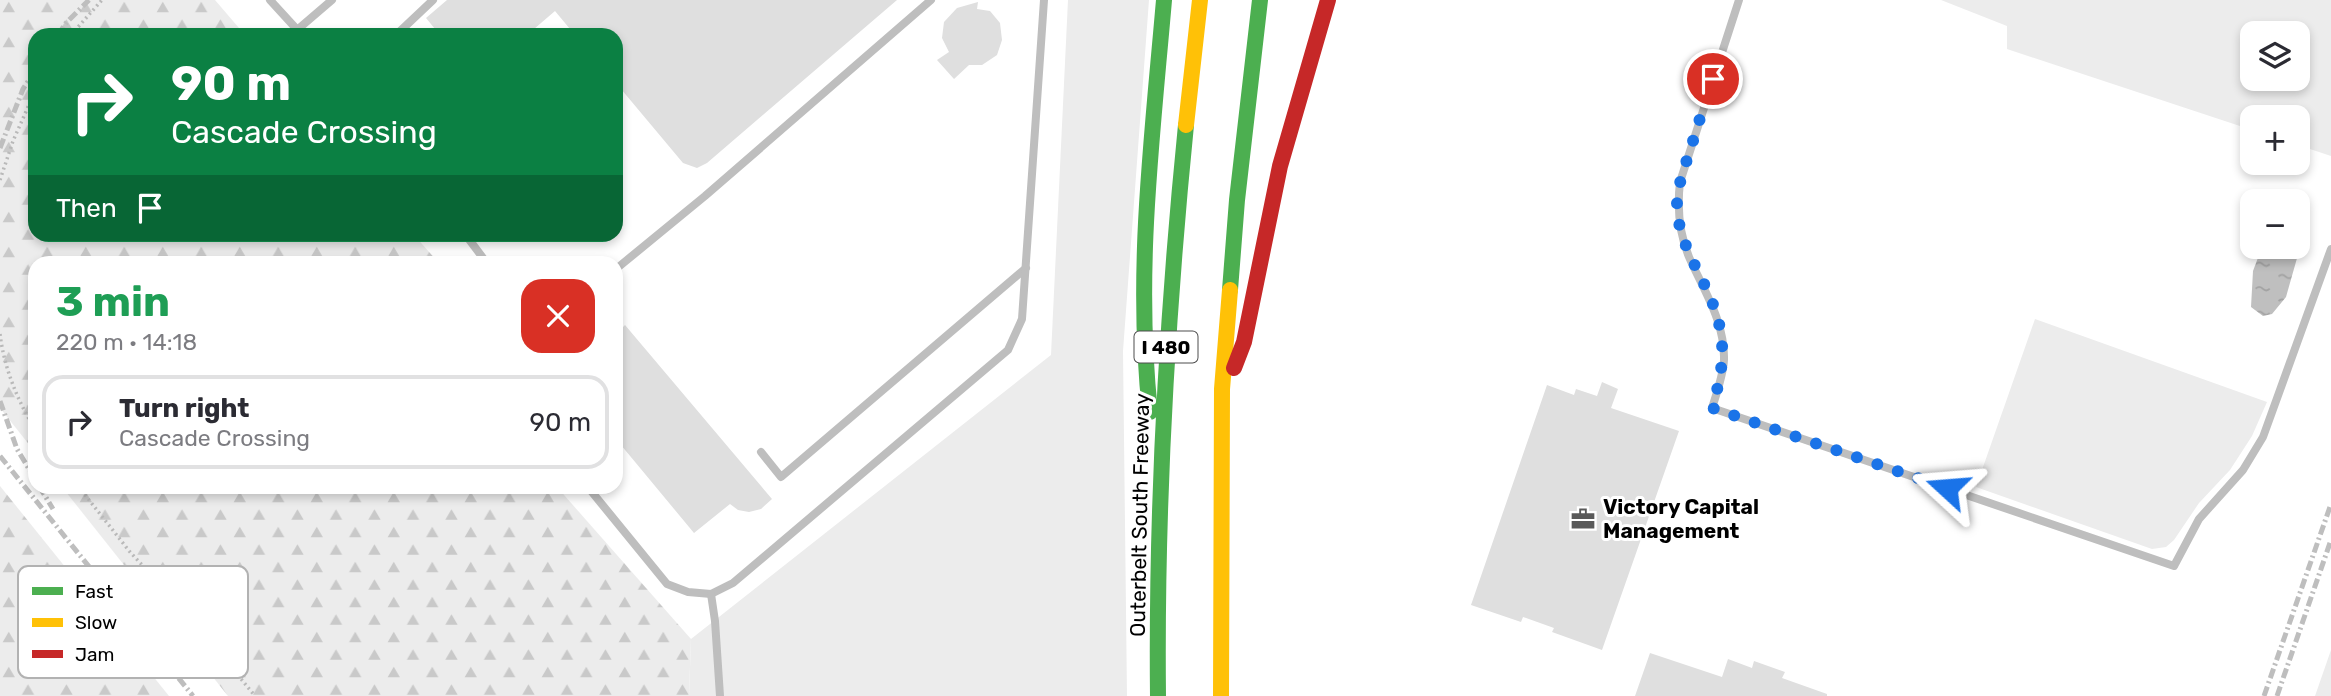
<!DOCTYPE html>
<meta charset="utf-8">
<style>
:root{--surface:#fff;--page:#f2f2f3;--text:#2b2b33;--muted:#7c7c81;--line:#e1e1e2}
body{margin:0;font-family:Rubik,sans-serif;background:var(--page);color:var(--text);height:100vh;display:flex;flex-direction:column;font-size:26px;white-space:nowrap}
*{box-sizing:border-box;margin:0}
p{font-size:23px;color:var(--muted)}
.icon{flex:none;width:38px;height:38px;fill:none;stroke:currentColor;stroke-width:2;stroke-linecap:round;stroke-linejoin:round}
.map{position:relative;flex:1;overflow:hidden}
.panel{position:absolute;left:28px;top:256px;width:595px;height:238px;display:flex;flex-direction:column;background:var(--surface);border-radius:21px;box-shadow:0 4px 10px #0003}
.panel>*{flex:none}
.guide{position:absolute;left:28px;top:28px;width:595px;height:214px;border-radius:21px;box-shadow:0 4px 10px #0003;background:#0b8043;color:#fff;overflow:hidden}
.controls{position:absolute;left:2240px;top:21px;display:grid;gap:14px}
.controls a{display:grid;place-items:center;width:70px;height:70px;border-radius:14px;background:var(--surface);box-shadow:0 4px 10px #0003;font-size:35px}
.pin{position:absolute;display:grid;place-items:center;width:60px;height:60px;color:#fff;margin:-30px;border:4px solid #fff;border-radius:50%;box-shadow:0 2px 7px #0007}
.me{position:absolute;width:77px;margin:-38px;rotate:289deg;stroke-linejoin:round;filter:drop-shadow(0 0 5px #0008)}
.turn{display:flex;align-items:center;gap:24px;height:147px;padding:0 28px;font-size:32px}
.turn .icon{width:91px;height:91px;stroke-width:2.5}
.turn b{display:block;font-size:49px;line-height:60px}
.then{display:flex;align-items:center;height:66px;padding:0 28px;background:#0003;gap:14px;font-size:26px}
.round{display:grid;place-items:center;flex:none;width:74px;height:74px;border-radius:21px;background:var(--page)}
.overview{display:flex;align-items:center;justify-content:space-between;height:119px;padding:0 28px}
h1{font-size:42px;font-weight:700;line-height:52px;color:#1e9e55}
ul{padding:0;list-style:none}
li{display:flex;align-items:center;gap:21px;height:94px;margin:0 14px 10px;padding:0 14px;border:4px solid var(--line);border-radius:21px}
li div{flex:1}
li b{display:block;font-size:26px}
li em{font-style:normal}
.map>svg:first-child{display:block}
</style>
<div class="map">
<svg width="2331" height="696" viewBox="0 0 2331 696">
<defs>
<pattern id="forest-firs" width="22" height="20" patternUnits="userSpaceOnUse" patternTransform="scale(1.75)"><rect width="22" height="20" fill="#ececec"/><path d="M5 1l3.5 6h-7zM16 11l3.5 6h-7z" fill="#c9c9c9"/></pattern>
<pattern id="water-ripples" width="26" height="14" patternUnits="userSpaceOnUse" patternTransform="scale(1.75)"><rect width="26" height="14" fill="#bfbfbf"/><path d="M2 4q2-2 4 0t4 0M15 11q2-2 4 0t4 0" fill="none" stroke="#a2a2a2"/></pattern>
</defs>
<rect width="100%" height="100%" fill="#fff"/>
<g fill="#ececec" fill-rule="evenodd">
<path d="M1068,0H1149L1123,351L1127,696H689L691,639L1051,355Z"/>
<path d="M1941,0H2331V156L2298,145V117H2252V130L2007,49V26ZM2252,33H2298V79H2252Z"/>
<path d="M2035,319L2267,402L2252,436L2230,470L2199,503L2174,540L2166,547L2152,549L1976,487Z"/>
<path d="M2331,650V696H2315Z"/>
</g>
<g fill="url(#forest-firs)">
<path d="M0,0H215L245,35H35V234L414,235L438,262H35V452L0,408Z"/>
<path d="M0,486L169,696H0Z"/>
<path d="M62,487H557L691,639L689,696H228Z"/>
</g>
<path fill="url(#water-ripples)" d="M2298,221L2303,223L2305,230L2286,297L2272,314L2263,316L2251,307L2253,271L2262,247H2298Z"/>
<g fill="#dfdfdf">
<path d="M447,0H897L707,163L697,168L683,163L616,83V35H575L555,11L527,35H440L426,18Z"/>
<path d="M978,2L977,9L990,11L1000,23L1002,40L997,55L982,65H969L954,79L937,60L949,52L942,38L944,22L957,8Z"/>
<path d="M625,325L772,499L761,509L749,512L738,510L730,504L694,533L616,439V334Z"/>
<path d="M1602,382L1618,389L1611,408L1679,431L1602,650L1552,632L1554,628L1523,617L1521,622L1471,605L1547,385L1574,395L1576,389L1597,396Z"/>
<path d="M1650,653L1722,677L1728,659L1752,668L1754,661L1785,672L1782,678L1827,694V696H1635Z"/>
</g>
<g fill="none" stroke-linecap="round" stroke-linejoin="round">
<g stroke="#b9b9b9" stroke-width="3.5" stroke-dasharray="2 3.5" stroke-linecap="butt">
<path d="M71,35L102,0"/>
<path d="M0,180L13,141L35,91"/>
<path d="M0,334C4,367 17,400 35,429"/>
<path d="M78,486L130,552L185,611L255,696"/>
</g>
<g stroke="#bebebe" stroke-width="8">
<path d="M270,0L302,35"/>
<path d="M1739,0L1680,182C1677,208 1679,233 1689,257C1704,291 1725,322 1724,360C1723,376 1717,392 1712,408L2174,566L2199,519L2243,470L2263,437L2331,249"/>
<path d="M297,30L332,0"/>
<path d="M396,35L433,0"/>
<path d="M465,234L486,262"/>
<path d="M616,269L705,196L931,0"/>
<path d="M761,452L781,477L1026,268"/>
<path d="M587,486L667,584L688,592L711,594L733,583L1008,350L1022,319L1044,0"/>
<path d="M711,594L715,621L720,696"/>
</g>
<g stroke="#4caf50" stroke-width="16">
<path d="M1230,290L1237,200L1260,0"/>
<path d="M1150,412C1135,271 1152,140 1164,0"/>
<path d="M1158,696C1156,505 1167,315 1186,125"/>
</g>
<g stroke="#ffc107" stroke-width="16">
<path d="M1186,125L1200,0"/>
<path d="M1221,696L1222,389L1230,290"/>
</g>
<path stroke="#c62828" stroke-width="16" d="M1234,368L1244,342L1280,166L1328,0"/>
<g stroke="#bebebe" stroke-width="5" stroke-dasharray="10 3.5 2 3.5" stroke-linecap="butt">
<path d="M58,35L66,23L89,0"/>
<path d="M0,148L23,89L35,71"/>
<path d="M0,401L17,449L35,479"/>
<path d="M0,456L193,696"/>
<path d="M39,486L53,509"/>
<path d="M2264,696L2331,504"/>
<path d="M2277,696L2331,540"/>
</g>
</g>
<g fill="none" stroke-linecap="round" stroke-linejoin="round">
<path stroke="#1a73e8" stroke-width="12" stroke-dasharray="0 21.6" d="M1713,79C1705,103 1697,127 1690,151C1684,168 1678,185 1677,203C1677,245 1704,275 1716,313C1727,347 1722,375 1712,408L1947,488"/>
</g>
<defs>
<g id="office-bare" transform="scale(1.89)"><path d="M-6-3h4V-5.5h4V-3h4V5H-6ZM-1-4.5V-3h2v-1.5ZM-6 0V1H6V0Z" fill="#595959" stroke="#fff" stroke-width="2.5" paint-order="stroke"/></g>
</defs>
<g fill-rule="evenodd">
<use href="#office-bare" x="1583" y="519"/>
</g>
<g text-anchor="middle" stroke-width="6" stroke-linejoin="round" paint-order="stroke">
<rect fill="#fff" stroke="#4c4c4c" stroke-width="2" x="1134.5" y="331.5" width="63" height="31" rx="5"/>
<g font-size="19" font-weight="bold" fill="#000">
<text x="1166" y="354">I 480</text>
</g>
<g font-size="21" font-weight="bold" fill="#000" stroke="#fff" text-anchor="start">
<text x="1603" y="514">Victory Capital<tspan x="1603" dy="24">Management</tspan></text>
</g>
<g font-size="21" fill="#000" stroke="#fff">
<text transform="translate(1140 515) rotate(-89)" y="7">Outerbelt South Freeway</text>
</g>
</g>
<rect x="18" y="566" width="230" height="112" rx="10" fill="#fff" stroke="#b2b2b2" stroke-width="2"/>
<rect x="32" y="587" width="31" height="8" fill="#4caf50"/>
<rect x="32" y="618" width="31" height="9" fill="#ffc107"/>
<rect x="32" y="650" width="31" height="8" fill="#c62828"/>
<g font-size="19" fill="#000">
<text x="75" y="598">Fast</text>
<text x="75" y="629">Slow</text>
<text x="75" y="661">Jam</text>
</g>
</svg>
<div class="controls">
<a><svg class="icon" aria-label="layers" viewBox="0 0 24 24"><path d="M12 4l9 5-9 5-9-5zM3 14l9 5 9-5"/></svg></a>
<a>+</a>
<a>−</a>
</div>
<div class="pin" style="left:1713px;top:79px;background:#d93025"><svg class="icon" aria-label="arrive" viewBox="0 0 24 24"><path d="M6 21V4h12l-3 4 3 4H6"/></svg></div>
<svg class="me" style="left:1947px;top:488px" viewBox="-20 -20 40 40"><path d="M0-17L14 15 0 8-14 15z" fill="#1a73e8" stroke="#fff" stroke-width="4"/></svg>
<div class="guide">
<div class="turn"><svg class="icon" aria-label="right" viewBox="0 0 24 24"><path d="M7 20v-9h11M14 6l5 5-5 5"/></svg><div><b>90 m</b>Cascade Crossing</div></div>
<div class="then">Then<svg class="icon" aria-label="arrive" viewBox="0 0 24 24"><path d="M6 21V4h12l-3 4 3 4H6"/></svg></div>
</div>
<section class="panel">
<div class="overview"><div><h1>3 min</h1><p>220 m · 14:18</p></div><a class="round" style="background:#d93025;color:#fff"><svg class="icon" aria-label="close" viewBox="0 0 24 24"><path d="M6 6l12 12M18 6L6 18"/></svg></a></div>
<ul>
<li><svg class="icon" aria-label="right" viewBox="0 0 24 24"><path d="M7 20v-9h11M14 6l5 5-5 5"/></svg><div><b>Turn right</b><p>Cascade Crossing</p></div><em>90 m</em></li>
</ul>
</section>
</div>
